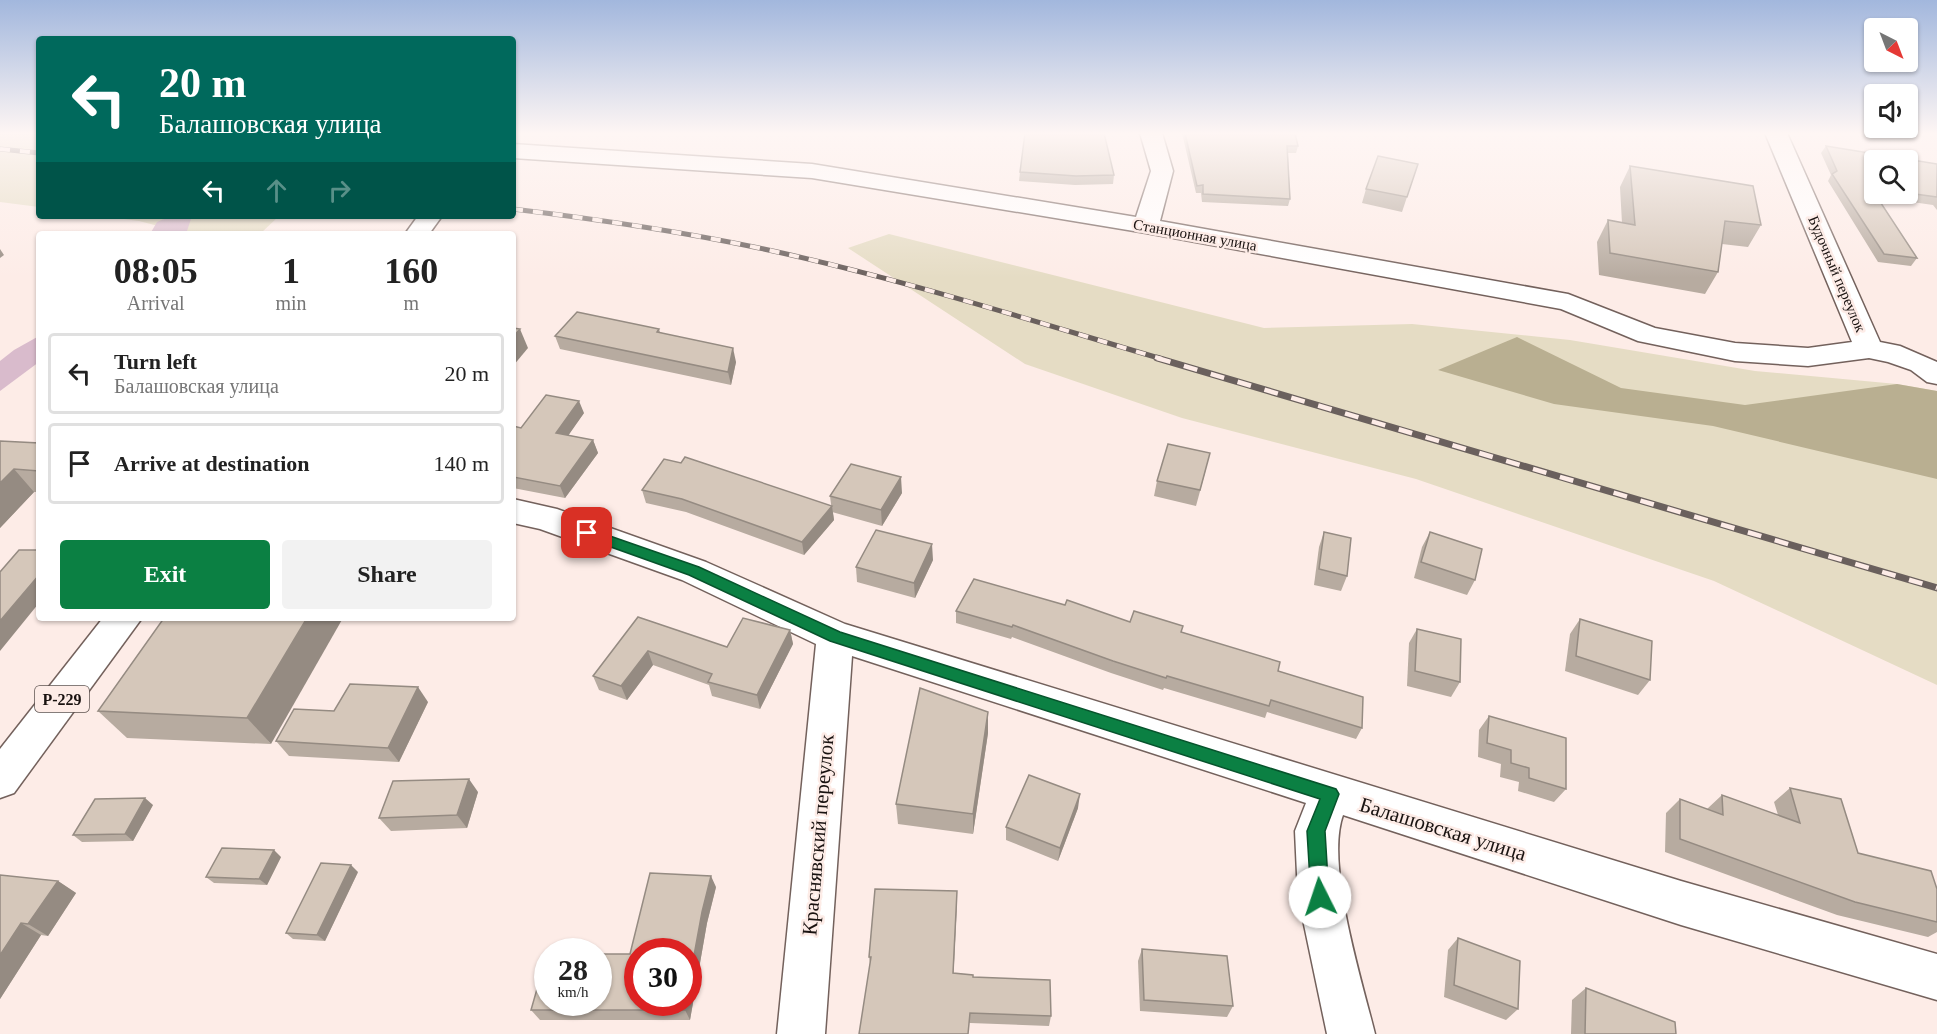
<!DOCTYPE html>
<meta charset="utf-8">
<style>
:root{--surface:#fff;--page:#f2f2f2;--text:#222;--muted:#767676;--line:#e0e0e0;--accent:#0b8043}
body{margin:0;font-family:"Times New Roman",serif;background:var(--page);color:var(--text);height:100vh;display:flex;flex-direction:column;font-size:22px;white-space:nowrap}
*{box-sizing:border-box;margin:0}
p{font-size:20px;color:var(--muted)}
.icon{flex:none;width:33px;height:33px;fill:none;stroke:currentColor;stroke-width:2;stroke-linecap:round;stroke-linejoin:round}
.map{position:relative;flex:1;overflow:hidden}
.drawer{position:absolute;left:36px;top:231px;width:480px;height:390px;display:flex;flex-direction:column;background:var(--surface);border-radius:6px;box-shadow:0 2px 4px #0004}
.drawer>*{flex:none}
.top-card{position:absolute;left:36px;top:36px;width:480px;height:183px;border-radius:6px;box-shadow:0 2px 4px #0004;background:#00695c;color:#fff;overflow:hidden}
.needle{width:39px;rotate:138deg}
.controls{position:absolute;left:1864px;top:18px;display:grid;gap:12px}
.controls a{display:grid;place-items:center;width:54px;height:54px;border-radius:6px;background:var(--surface);box-shadow:0 2px 4px #0004;font-size:30px}
.speed{position:absolute;left:534px;top:938px;display:flex;gap:12px;font-size:30px;font-weight:700;text-align:center}
.speed>*{display:grid;place-content:center;width:78px;height:78px;border-radius:50%;background:var(--surface);box-shadow:0 2px 4px #0004;line-height:1}
.speed small{font-size:15px;font-weight:400}
.speed .limit{border:9px solid #d22;background:#fff;color:#111}
.pin{position:absolute;display:grid;place-items:center;width:51px;height:51px;color:#fff;margin:-26px;border-radius:12px;box-shadow:0 3px 9px #0006}
.me{position:absolute;width:66px;margin:-33px;rotate:356deg;stroke-linejoin:round;filter:drop-shadow(0 0 4px #0008)}
.turn{display:flex;align-items:center;gap:21px;height:126px;padding:0 24px;font-size:27px}
.turn .icon{width:78px;height:78px;stroke-width:2.5}
.turn b{display:block;font-size:42px;line-height:51px}
.lanes{display:flex;align-items:center;height:57px;padding:0 24px;background:#0003;justify-content:center;gap:30px;direction:ltr}
.lanes .off{opacity:.35}
.eta{display:flex;justify-content:space-evenly;align-items:center;height:102px;text-align:center}
.eta b{font-size:36px;font-weight:700;line-height:42px}
.cta{display:flex;gap:12px;margin-top:auto;padding:12px 24px}
.cta a{flex:1;height:69px;border-radius:6px;background:var(--accent);color:#fff;font-size:24px;font-weight:700;line-height:69px;text-align:center}
.cta a+a{background:var(--page);color:var(--text)}
ul{padding:0;list-style:none}
li{display:flex;align-items:center;gap:18px;height:81px;margin:0 12px 9px;padding:0 12px;border:3px solid var(--line);border-radius:6px}
li div{flex:1}
li b{display:block;font-size:22px}
li em{font-style:normal}
.map>svg:first-child{display:block}
</style>
<div class="map">
<svg width="1937" height="1034" viewBox="0 0 1937 1034">
<rect width="100%" height="100%" fill="#fdece7"/>
<g fill="#e5dcc4">
<path d="M0,133H39V207L0,202Z"/>
<path d="M101,216H279L260,234H189L139,221Z"/>
<path d="M889,234L1264,328L1412,324L1570,340L1755,371L1897,384L1937,391V685L1714,581L1416,479L1182,418L1025,364L848,248Z"/>
</g>
<path fill="#b9af91" d="M1517,337L1621,388L1745,405L1897,384L1937,391V479L1713,426L1554,404L1438,370Z"/>
<g fill="#d9bbcc">
<path d="M171,216H192L186,234H150L157,222Z"/>
<path d="M39,336V362L0,391V361L14,350Z"/>
</g>
<g fill="none" stroke-linecap="round" stroke-linejoin="round">
<g stroke="#73615c" stroke-width="3">
<g id="minor">
<path d="M1140,133H1162L1173,171L1160,221L1568,294L1655,328L1735,343L1808,348L1852,342L1765,133H1787L1880,342L1900,346L1937,362V384L1927,382L1911,370L1888,362L1869,358L1808,366L1735,361L1638,341L1561,309L1146,233L812,178L513,158V144L812,164L1136,217L1151,171Z"/>
<path d="M513,499L557,509L706,562L845,624L1681,881L1937,954V1000L1681,925L1343,815C1325,864 1362,981 1375,1034H1327L1298,896L1295,831L1306,803L852,656L825,1034H777L816,644L682,580L540,529L513,523Z"/>
</g>
</g>
<g stroke="#73615c" stroke-width="3">
<g id="primary">
<path d="M418,216H442L429,234H405Z"/>
<path d="M103,618H142L14,793L0,798V749Z"/>
</g>
</g>
<use href="#minor" fill="#fff" fill-rule="evenodd"/>
<use href="#primary" fill="#fff" fill-rule="evenodd"/>
<g stroke="#6a605d" stroke-width="5">
<g id="rail-far1">
<path d="M0,149L39,153"/>
<path d="M513,209C596,219 678,231 759,248C896,277 1029,320 1162,359"/>
</g>
</g>
<g stroke="#6a605d" stroke-width="7">
<path id="rail" d="M1157,358L1937,588"/>
</g>
<use href="#rail-far1" stroke="#fdece7" stroke-width="4" stroke-dasharray="10" stroke-linecap="butt"/>
<use href="#rail" stroke="#fdece7" stroke-width="4.5" stroke-dasharray="14" stroke-linecap="butt"/>
</g>
<g fill="#b7aba0" fill-rule="evenodd">
<path d="M564,133H595L594,134Z"/>
<path d="M1182,133H1295L1298,146L1296,153H1288L1290,199L1288,206L1202,202L1201,193H1196Z"/>
<path d="M1826,146L1937,164V210L1933,205L1877,197L1917,258L1911,266L1878,262L1828,181L1831,175L1821,153ZM1875,160H1908V194H1875Z"/>
<path d="M1418,164L1402,212L1362,203L1366,189Z"/>
<path d="M1630,166L1761,225L1748,247L1722,244L1718,272L1705,294L1599,275L1597,242L1608,220L1622,223L1620,187Z"/>
<path d="M1020,172L1114,175L1113,184L1075,185L1019,181Z"/>
<path d="M659,329L660,332L736,362L731,385L560,349L555,336Z"/>
<path d="M584,413L568,435L593,440L598,453L565,498L513,488V426L521,428Z"/>
<path d="M0,441L39,443V492H34L0,528Z"/>
<path d="M1206,469L1196,506L1154,496L1157,481Z"/>
<path d="M642,490L832,506L834,520L804,555L686,512L646,503Z"/>
<path d="M902,493L882,526L832,512L830,496Z"/>
<path d="M1324,532L1347,576L1341,591L1314,585L1319,547Z"/>
<path d="M1430,532L1475,580L1467,595L1414,578L1422,547Z"/>
<path d="M933,560L915,598L857,582L856,567Z"/>
<path d="M1065,605L1130,622L1182,632L1278,671L1362,728L1356,739L1267,712L1265,718L1164,688L1163,690L1111,673L1012,637L1011,639L956,623V611Z"/>
<path d="M638,617L727,647L790,630L793,644L760,709L712,696L709,685L653,665L627,700L599,690L593,676Z"/>
<path d="M164,618L271,744L127,738L98,711Z"/>
<path d="M1580,619L1650,680L1638,695L1565,671L1570,634Z"/>
<path d="M1417,629L1460,682L1451,697L1407,686L1409,643Z"/>
<path d="M428,702L399,762L289,756L276,741L334,711Z"/>
<path d="M1489,716L1566,789L1554,802L1518,791L1519,782L1500,777L1501,764L1478,757L1479,730Z"/>
<path d="M988,733L973,834L898,824L896,804Z"/>
<path d="M1790,788L1858,853L1937,889V932L1928,937L1837,915L1665,852L1666,813L1680,799L1707,809L1722,795L1778,815L1774,802Z"/>
<path d="M478,792L467,828L391,831L379,818Z"/>
<path d="M153,805L133,841L82,842L73,835Z"/>
<path d="M1078,808L1058,861L1006,840V827Z"/>
<path d="M281,857L267,885L214,883L206,877Z"/>
<path d="M358,872L325,941L293,939L286,933Z"/>
<path d="M0,875L58,881L76,893L48,936L41,935L0,999Z"/>
<path d="M716,887L707,923L690,1020H540L531,1010L630,954Z"/>
<path d="M957,891L953,973L973,977L1051,1016L1049,1026L970,1023L870,963L869,957Z"/>
<path d="M1458,938L1518,1009L1506,1020L1444,997L1448,950Z"/>
<path d="M1142,949L1233,1006L1227,1017L1140,1011L1138,961Z"/>
<path d="M1586,988L1676,1034H1571L1572,1000Z"/>
</g>
<g fill="#958b82">
<path d="M0,249L4,255L0,258Z"/>
<path d="M520,329L528,348L513,366V337Z"/>
<path d="M733,348L736,362L731,385L728,372Z"/>
<path d="M579,401L584,413L561,446L556,433Z"/>
<path d="M593,440L598,453L565,498L560,486Z"/>
<path d="M14,469L34,492L0,528V483Z"/>
<path d="M901,477L902,493L882,526L881,510Z"/>
<path d="M832,506L834,520L804,555L802,542Z"/>
<path d="M932,544L933,560L915,598L914,583Z"/>
<path d="M39,575V603L0,651V621Z"/>
<path d="M307,618H343L271,744L247,718Z"/>
<path d="M790,630L793,644L760,709L757,695Z"/>
<path d="M648,651L653,665L627,700L621,686Z"/>
<path d="M418,687L428,702L399,762L388,748Z"/>
<path d="M988,712V733L973,834V814Z"/>
<path d="M469,779L478,792L467,828L457,815Z"/>
<path d="M1080,794L1078,808L1058,861L1060,848Z"/>
<path d="M145,798L153,805L133,841L125,834Z"/>
<path d="M274,850L281,857L267,885L259,879Z"/>
<path d="M351,865L358,872L325,941L317,935Z"/>
<path d="M711,876L716,887L707,923L690,1020L685,1010L686,1002H688V988L702,912Z"/>
<path d="M58,881L76,893L48,936L28,924Z"/>
<path d="M957,891V903L953,984V973Z"/>
<path d="M21,923L41,935L0,999V955Z"/>
</g>
<g fill="#d5c7ba" stroke="#958b82" stroke-width="1.5">
<path d="M1025,133H1104L1114,175L1076,176L1020,172Z"/>
<path d="M1185,133H1295L1298,146H1287L1290,199L1203,194V185L1197,186Z"/>
<path d="M1826,146L1937,164V197L1908,193V160H1875V188H1871L1917,258L1884,254L1832,174L1837,171Z"/>
<path d="M1378,156L1418,164L1407,197L1366,189Z"/>
<path d="M1630,166L1753,186L1761,225L1725,221L1718,272L1610,253L1608,220L1635,225Z"/>
<path d="M577,312L659,329L657,332L733,348L728,372L555,336Z"/>
<path d="M513,328L520,329L513,337Z"/>
<path d="M546,395L579,401L556,433L593,440L560,486L513,477V461L514,459H513V426L521,428Z"/>
<path d="M0,441L39,443V471L14,469L0,483Z"/>
<path d="M1168,444L1210,453L1200,490L1157,481Z"/>
<path d="M685,457L832,506L802,542L682,499L642,490L664,459L681,463Z"/>
<path d="M851,464L901,477L881,510L830,496Z"/>
<path d="M876,530L932,544L914,583L856,567Z"/>
<path d="M1324,532L1351,538L1347,576L1319,569Z"/>
<path d="M1430,532L1482,549L1475,580L1421,562Z"/>
<path d="M19,550H39V575L0,621V572Z"/>
<path d="M974,579L1065,605L1067,600L1130,622L1134,611L1183,626L1181,632L1280,662L1278,671L1363,697L1362,728L1271,700L1269,706L1167,676L1166,678L1113,661L1013,625L1012,627L956,611Z"/>
<path d="M638,617L727,647L743,618L790,630L757,695L708,682L712,674L648,651L621,686L593,676Z"/>
<path d="M164,618H307L247,718L98,711Z"/>
<path d="M1580,619L1652,641L1650,680L1576,656Z"/>
<path d="M1417,629L1461,639L1460,682L1415,671Z"/>
<path d="M350,684L418,687L388,748L276,741L294,709L334,711Z"/>
<path d="M920,688L988,712L973,814L896,804Z"/>
<path d="M1489,716L1566,738V789L1529,778V768L1511,763V750L1487,743Z"/>
<path d="M1029,775L1080,794L1060,848L1006,827Z"/>
<path d="M469,779L457,815L379,818L393,781Z"/>
<path d="M1790,788L1841,799L1858,853L1931,871L1937,889V922L1855,902L1680,839V799L1723,815L1722,795L1800,823Z"/>
<path d="M145,798L125,834L73,835L95,799Z"/>
<path d="M222,848L274,850L259,879L206,877Z"/>
<path d="M321,863L351,865L317,935L286,933Z"/>
<path d="M650,873L711,876L702,912L688,988V951H638V1002H686L685,1010H531L547,954H548V1002H598V954H630Z"/>
<path d="M0,875L58,881L28,924L21,923L0,955Z"/>
<path d="M875,889L957,891L953,973L973,975V977L1050,980L1051,1016L970,1013L968,1034H859L871,957H869Z"/>
<path d="M1458,938L1520,961L1518,1009L1454,985Z"/>
<path d="M1142,949L1227,956L1233,1006L1144,1000Z"/>
<path d="M1586,988L1675,1022L1676,1034H1585Z"/>
</g>
<linearGradient id="sky" x2="0" y2="1"><stop stop-color="#a2b7dd"/><stop offset="0.48" stop-color="#fef6f4"/><stop offset="1" stop-color="#fef6f4" stop-opacity="0"/></linearGradient>
<rect width="1937" height="278" fill="url(#sky)"/>
<path fill="#0b8043" stroke="#07532c" stroke-width="1.5" d="M587,528L699,567L840,632L1336,789L1339,794L1325,831L1329,897L1326,903L1320,905L1313,903L1311,897L1307,831L1320,799L830,641L689,575L583,537L580,533Z"/>
<g text-anchor="middle" stroke-width="5" stroke-linejoin="round" paint-order="stroke">
<g font-size="15" fill="#191210" stroke="#fdece7">
<text transform="translate(1195 235) rotate(10)" y="5">Станционная улица</text>
<text transform="translate(1837 274) rotate(67)" y="5">Будочный переулок</text>
</g>
<rect fill="#fdece7" stroke="#5d5350" stroke-width="1.5" x="35" y="686" width="54" height="26" rx="4.5"/>
<g font-size="16" font-weight="bold" fill="#191210">
<text x="62" y="705">Р-229</text>
</g>
<g font-size="21" fill="#191210" stroke="#fdece7">
<text transform="translate(1443 829) rotate(17)" y="7">Балашовская улица</text>
<text transform="translate(818 835) rotate(-85)" y="7">Краснявский переулок</text>
</g>
</g>
</svg>
<div class="controls">
<a><svg class="needle" viewBox="-14 -14 28 28"><path d="M0-13l5 13h-10z" fill="#e53935"/><path d="M0 13l5-13h-10z" fill="#767676"/></svg></a>
<a><svg class="icon" aria-label="sound" viewBox="0 0 24 24"><path d="M4 9h4l5-4v14l-5-4H4zM17 9q2 3 0 6"/></svg></a>
<a><svg class="icon" aria-label="search" viewBox="0 0 24 24"><circle cx="10" cy="10" r="6"/><path d="M15 15l6 6"/></svg></a>
</div>
<div class="speed"><div>28<small>km/h</small></div><div class="limit">30</div></div>
<div class="pin" style="left:587px;top:533px;background:#d93025"><svg class="icon" aria-label="arrive" viewBox="0 0 24 24"><path d="M6 21V4h12l-3 4 3 4H6"/></svg></div>
<svg class="me" style="left:1320px;top:897px" viewBox="-20 -20 40 40"><circle r="19" fill="#fff"/><path d="M0-13L10 11 0 6-10 11z" fill="#0b8043"/></svg>
<div class="top-card">
<div class="turn"><svg class="icon" aria-label="left" viewBox="0 0 24 24"><path d="M17 20v-9H6M10 6l-5 5 5 5"/></svg><div><b>20 m</b>Балашовская улица</div></div>
<div class="lanes"><svg class="icon" aria-label="left" viewBox="0 0 24 24"><path d="M17 20v-9H6M10 6l-5 5 5 5"/></svg><svg class="icon off" aria-label="ahead" viewBox="0 0 24 24"><path d="M12 20V5M6 11l6-6 6 6"/></svg><svg class="icon off" aria-label="right" viewBox="0 0 24 24"><path d="M7 20v-9h11M14 6l5 5-5 5"/></svg></div>
</div>
<section class="drawer">
<div class="eta">
<div><b>08:05</b><p>Arrival</p></div>
<div><b>1</b><p>min</p></div>
<div><b>160</b><p>m</p></div>
</div>
<ul>
<li><svg class="icon" aria-label="left" viewBox="0 0 24 24"><path d="M17 20v-9H6M10 6l-5 5 5 5"/></svg><div><b>Turn left</b><p>Балашовская улица</p></div><em>20 m</em></li>
<li><svg class="icon" aria-label="arrive" viewBox="0 0 24 24"><path d="M6 21V4h12l-3 4 3 4H6"/></svg><div><b>Arrive at destination</b></div><em>140 m</em></li>
</ul>
<div class="cta"><a>Exit</a><a>Share</a></div>
</section>
</div>
